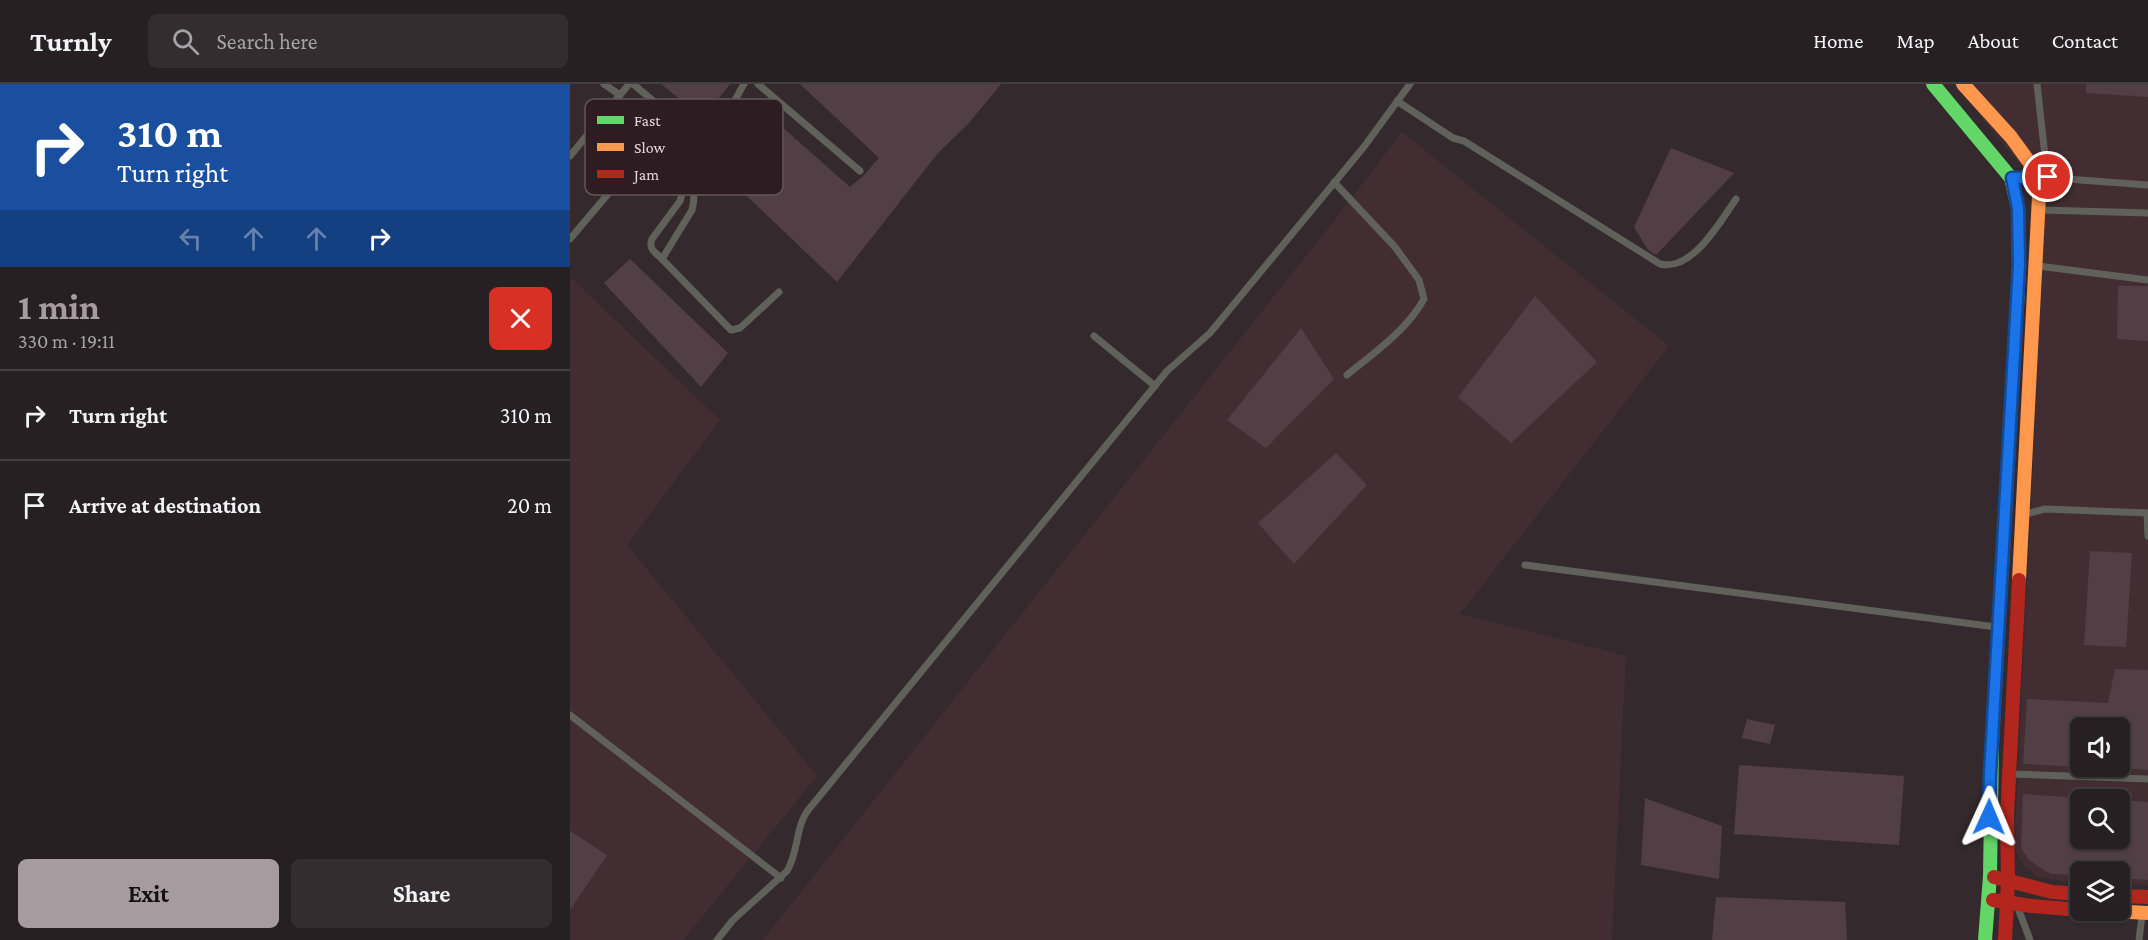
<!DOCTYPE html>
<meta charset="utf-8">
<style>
:root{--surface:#272022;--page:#332d2f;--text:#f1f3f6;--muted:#a4a3a5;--line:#433e40;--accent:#a69b9e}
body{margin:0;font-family:"Crimson Pro",serif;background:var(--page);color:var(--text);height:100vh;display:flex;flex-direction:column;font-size:22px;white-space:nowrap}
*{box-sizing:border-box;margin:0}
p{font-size:20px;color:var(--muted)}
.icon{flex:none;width:33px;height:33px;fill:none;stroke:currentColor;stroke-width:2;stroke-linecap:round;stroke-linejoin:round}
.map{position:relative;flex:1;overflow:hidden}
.drawer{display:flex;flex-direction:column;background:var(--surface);width:570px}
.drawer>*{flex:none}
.top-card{background:#1a4fa0;color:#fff;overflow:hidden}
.buttons{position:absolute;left:1500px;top:633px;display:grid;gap:12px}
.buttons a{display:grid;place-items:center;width:60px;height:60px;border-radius:9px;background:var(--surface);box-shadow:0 2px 4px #0004,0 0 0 2px var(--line);font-size:30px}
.pin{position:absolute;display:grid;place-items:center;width:51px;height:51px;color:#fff;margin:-26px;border:3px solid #fff;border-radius:50%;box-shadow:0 2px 6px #0007}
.me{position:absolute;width:66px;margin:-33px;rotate:1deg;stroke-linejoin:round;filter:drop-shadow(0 0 4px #0008)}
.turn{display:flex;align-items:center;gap:21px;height:126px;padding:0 18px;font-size:27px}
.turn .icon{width:78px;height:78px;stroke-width:2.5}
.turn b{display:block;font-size:42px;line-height:51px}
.lanes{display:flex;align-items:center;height:57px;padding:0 18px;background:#0003;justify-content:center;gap:30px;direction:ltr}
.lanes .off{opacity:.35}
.round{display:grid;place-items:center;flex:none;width:63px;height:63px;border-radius:9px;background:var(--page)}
.overview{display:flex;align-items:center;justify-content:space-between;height:102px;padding:0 18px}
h1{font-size:36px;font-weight:700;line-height:45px;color:var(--accent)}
.primary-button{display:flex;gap:12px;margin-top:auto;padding:12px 18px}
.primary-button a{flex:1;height:69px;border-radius:9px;background:var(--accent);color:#111;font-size:24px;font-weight:700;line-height:69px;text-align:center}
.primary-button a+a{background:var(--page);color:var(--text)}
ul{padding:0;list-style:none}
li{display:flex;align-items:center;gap:18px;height:90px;padding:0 18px;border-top:2px solid var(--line)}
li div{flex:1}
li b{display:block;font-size:22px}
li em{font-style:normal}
header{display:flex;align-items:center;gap:36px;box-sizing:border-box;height:84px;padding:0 30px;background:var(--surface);border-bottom:2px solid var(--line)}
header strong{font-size:28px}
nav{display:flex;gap:33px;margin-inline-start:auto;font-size:21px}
.search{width:420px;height:54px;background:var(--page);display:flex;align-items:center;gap:15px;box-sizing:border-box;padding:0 21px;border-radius:9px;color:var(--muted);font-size:22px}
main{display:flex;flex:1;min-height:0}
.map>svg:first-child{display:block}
</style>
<header>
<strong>Turnly</strong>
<div class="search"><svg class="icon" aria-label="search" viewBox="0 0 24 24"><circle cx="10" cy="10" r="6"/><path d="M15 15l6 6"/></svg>Search here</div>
<nav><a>Home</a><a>Map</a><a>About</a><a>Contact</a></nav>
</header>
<main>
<section class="drawer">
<div class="top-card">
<div class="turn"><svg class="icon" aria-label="right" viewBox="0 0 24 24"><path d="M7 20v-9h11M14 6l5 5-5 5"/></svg><div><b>310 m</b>Turn right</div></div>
<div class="lanes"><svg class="icon off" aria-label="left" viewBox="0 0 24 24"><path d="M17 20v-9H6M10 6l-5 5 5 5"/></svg><svg class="icon off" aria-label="ahead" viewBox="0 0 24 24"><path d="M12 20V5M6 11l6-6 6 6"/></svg><svg class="icon off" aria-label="ahead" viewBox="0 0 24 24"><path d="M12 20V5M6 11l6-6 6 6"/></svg><svg class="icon" aria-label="right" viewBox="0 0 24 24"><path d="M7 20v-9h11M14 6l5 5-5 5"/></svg></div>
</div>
<div class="overview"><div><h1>1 min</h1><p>330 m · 19:11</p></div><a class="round" style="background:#d93025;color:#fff"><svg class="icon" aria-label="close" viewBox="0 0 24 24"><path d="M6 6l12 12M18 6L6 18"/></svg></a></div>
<ul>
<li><svg class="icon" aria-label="right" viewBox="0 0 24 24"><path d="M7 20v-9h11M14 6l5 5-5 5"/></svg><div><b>Turn right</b></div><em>310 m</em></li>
<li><svg class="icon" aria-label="arrive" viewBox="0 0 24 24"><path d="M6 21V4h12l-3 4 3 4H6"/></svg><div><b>Arrive at destination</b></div><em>20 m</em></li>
</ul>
<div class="primary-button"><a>Exit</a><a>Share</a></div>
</section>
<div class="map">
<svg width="1578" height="856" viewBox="0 0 1578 856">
<rect width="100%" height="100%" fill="#342a2d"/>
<g fill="#422d32" fill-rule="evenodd">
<path d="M1384,0H1578V801L1550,800V788H1510V798L1491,797L1468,793L1453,781L1444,764L1476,112ZM1510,644H1550V682H1510ZM1510,716H1550V754H1510Z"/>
<path d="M832,48L1099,262L890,530L1056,572L1042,856H193L778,119Z"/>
<path d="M0,193L150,336L57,461L247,692L113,856H0Z"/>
</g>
<g fill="#523e45">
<path d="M91,0H160L133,34Z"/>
<path d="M230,0H431L398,40L368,69L267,198L140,77L185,19L280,103L294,91L309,74Z"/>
<path d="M1516,0H1578V13L1516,9Z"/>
<path d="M1101,64L1164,89L1086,171L1078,166L1064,143Z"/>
<path d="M60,175L158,269L131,303L34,199Z"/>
<path d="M1548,202H1578V257L1547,255Z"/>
<path d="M965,212L1027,278L941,359L888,313Z"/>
<path d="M731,244L764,295L696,364L657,336Z"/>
<path d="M766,369L797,401L724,480L688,439Z"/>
<path d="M1520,467L1562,469L1556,563L1514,561Z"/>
<path d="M1545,585L1578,586V686L1550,684V644H1510V683L1453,680L1457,615L1538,619Z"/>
<path d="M1177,635L1205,641L1200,660L1172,654Z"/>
<path d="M1169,681L1334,692L1329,761L1164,750Z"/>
<path d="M1453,710L1510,714V754H1550V716L1578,718V796L1550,794V788H1510V791L1481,790L1469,783L1459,776L1451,764Z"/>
<path d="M1075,714L1152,742L1149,795L1071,781Z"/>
<path d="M0,747L37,771L0,826Z"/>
<path d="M1146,813L1275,818L1277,856H1142Z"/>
</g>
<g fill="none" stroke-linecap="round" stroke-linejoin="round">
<g stroke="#5f615a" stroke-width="7">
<path d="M34,0L50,11"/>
<path d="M63,0L122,49C149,56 163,18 174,0"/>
<path d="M188,0L290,87"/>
<path d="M1467,0L1477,90"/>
<path d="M46,16C75,42 135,80 122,126L92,175L161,246L170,244L209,208"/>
<path d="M827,17L883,54L894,57L1090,180C1122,188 1150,138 1166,115"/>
<path d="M0,72L59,0"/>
<path d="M1446,94L1470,93L1578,101"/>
<path d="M764,98L825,163L849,196L854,215C836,247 805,268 777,291"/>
<path d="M1471,126L1578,129"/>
<path d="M0,155L66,77L71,74H77L106,97L112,110L110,117L82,155C78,165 85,168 92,175"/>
<path d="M1468,182L1578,196"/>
<path d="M524,252L585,302"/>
<path d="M1577,429L1578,452"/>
<path d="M1456,430L1475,425L1578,429"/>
<path d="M955,481L1426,543"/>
<path d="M0,631L211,794"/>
<path d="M1442,690L1578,695"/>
<path d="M1448,824L1460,856"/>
<path d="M147,856L163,836L217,787C229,768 225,742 239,725L597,287L640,249L793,64L840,0"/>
<path d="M1569,856L1572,831"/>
</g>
<g stroke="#63d668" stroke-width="14">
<path d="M1363,0L1441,94L1448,124L1449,181L1447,221"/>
<path d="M1415,856L1420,792L1422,662"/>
</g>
<g stroke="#ff974d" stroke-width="14">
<path d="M1393,0L1441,53L1470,93L1449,496"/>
<path d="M1523,826L1578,829"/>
</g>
<g stroke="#b3261e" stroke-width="14">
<path d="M1422,662L1447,221"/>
<path d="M1424,793L1482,808L1510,810"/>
<path d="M1550,812L1578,813"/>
<path d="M1423,816L1461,822L1510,826"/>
<path d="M1435,856L1438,797L1437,732L1449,496"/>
</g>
</g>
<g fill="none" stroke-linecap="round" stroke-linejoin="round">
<g stroke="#114b97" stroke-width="15">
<path id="route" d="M1419,733L1420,690L1449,181L1448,124L1442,94L1478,93"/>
</g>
<use href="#route" stroke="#1a73e8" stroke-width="10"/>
</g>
<rect x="15" y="15" width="198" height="96" rx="9" fill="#2d1d22" stroke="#64555a" stroke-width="1.5"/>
<rect x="27" y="32" width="27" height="8" fill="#63d668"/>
<rect x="27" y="59" width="27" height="8" fill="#ff974d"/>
<rect x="27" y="86" width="27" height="8" fill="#b3261e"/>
<g font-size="16" fill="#e3d8db">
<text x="64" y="42">Fast</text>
<text x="64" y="69">Slow</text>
<text x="64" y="96">Jam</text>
</g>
</svg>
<div class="buttons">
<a><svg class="icon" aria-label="sound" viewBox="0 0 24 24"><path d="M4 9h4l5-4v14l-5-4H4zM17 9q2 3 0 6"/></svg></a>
<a><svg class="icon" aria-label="search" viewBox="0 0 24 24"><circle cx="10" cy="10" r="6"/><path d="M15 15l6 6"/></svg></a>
<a><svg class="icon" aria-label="layers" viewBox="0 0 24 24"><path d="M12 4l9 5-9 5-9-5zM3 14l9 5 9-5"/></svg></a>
</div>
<div class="pin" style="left:1478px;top:93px;background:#d93025"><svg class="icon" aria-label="arrive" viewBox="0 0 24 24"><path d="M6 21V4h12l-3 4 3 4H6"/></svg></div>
<svg class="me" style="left:1419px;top:733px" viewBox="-20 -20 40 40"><path d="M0-17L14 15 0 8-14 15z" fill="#1a73e8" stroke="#fff" stroke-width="4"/></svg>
</div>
</main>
